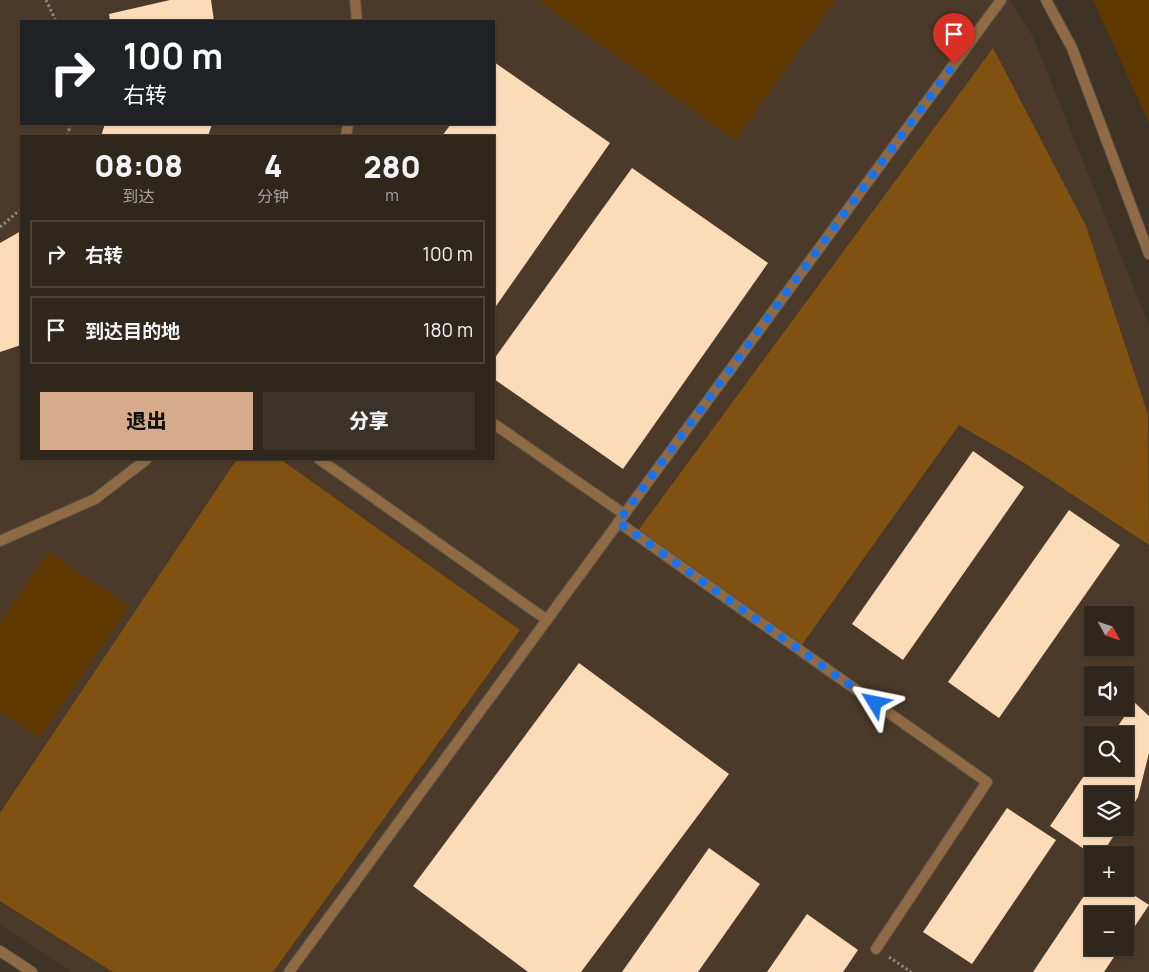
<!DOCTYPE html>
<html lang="zh">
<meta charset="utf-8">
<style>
:root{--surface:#2f261c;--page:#3b3229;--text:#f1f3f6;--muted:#a7a5a3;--line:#4a433b;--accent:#d6ab8b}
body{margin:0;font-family:Manrope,"Noto Sans SC",sans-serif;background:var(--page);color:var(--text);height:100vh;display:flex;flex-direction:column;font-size:19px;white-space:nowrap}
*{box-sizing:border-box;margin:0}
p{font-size:16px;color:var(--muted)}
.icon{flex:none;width:28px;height:28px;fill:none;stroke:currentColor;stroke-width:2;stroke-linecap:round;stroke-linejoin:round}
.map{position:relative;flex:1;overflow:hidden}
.side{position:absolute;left:20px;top:135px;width:475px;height:325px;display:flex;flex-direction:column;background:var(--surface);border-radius:0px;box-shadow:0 1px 4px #0004,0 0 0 1px var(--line)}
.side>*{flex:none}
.banner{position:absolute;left:20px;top:20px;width:475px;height:105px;border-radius:0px;box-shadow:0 1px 4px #0004,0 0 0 1px var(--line);background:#202124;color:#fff;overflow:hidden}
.needle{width:32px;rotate:130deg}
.fabs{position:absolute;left:1084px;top:606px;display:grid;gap:10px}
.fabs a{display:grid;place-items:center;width:50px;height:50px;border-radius:0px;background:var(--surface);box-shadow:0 1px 4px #0004,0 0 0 1px var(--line);font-size:25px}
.pin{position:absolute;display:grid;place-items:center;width:42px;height:42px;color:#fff;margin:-51px -21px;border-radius:50% 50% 50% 0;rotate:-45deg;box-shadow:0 0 5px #0007}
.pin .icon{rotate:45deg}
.me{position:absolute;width:55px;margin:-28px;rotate:305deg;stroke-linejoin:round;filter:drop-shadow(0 0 4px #0008)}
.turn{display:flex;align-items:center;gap:18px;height:105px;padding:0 20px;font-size:22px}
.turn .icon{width:65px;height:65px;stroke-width:2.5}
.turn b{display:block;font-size:35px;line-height:42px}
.eta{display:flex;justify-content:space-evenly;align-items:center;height:85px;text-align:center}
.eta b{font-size:30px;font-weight:800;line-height:35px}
.cta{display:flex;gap:10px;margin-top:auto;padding:10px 20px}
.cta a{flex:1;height:58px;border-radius:0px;background:var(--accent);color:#111;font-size:20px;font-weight:800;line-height:58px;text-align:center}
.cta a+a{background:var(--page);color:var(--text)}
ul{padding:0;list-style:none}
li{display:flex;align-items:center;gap:15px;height:68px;margin:0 10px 8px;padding:0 10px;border:2px solid var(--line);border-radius:0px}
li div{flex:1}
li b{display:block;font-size:19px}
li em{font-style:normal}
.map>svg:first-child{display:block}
</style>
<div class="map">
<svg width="1149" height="972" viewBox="0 0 1149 972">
<rect width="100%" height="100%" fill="#3f3326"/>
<path fill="#4b3a29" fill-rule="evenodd" d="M0,0H1010L1033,37L1149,325V972H72L0,925ZM21,21H494V124H21ZM21,136H494V459H21ZM1092,615H1125V648H1092ZM1092,675H1125V708H1092ZM1092,735H1125V768H1092ZM1092,795H1125V828H1092ZM1092,855H1125V888H1092ZM1092,915H1125V948H1092Z"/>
<g fill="#5f3800">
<path d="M538,0H835L735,140Z"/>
<path d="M1093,0H1149V123Z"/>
<path d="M48,552L129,606L40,738L0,712V623Z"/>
</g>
<g fill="#815111">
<path d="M993,48L1086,226L1148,415L1149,545L1026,464L959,425L801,646L637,532Z"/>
<path d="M237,459H280L520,630L273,972H113L0,901V813Z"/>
</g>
<g fill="#fcdbb9">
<path d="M170,0H211L214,21H110L109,14Z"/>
<path d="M494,62L610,143L494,309V136H442L451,124H494Z"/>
<path d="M105,124H212L208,136H101Z"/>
<path d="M632,168L768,263L623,469L494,379V359Z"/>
<path d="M21,231V345L0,352V243Z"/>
<path d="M973,451L1024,487L903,660L852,624Z"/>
<path d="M1069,510L1120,545L999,718L948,682Z"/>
<path d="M579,663L729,774L581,972H528L413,886Z"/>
<path d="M1134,702L1149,716V753L1138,797L1125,818V795H1092V828H1119L1101,855H1093L1050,826L1092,764V768H1125V735H1112Z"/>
<path d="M1007,808L1056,840L972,964L923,932Z"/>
<path d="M709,848L760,884L698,972H622Z"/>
<path d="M1092,884V888H1123L1149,905L1125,941V915H1092V948H1120L1104,972H1033Z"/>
<path d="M807,914L858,950L843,972H767Z"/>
</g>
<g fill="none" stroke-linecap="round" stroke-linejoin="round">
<g stroke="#5d5246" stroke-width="12">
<g id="minor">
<path d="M355,0L357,21"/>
<path d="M346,136L348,124"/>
<path d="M494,424L624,514"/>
<path d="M319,459L547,620"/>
<path d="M618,522L987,782L876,949"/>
<path d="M0,541L95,499L147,459"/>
<path d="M289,972L1001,0"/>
</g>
</g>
<g stroke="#5d5246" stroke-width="12">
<g id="tertiary">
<path d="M1046,0L1072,48L1149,254"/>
<path d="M0,951L32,972"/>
</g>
</g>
<g stroke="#8f867b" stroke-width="3" stroke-dasharray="2.5 2.5" stroke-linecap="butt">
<path d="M46,0L56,21"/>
<path d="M68,136L70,124"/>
<path d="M0,227L21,209"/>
<path d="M889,957L911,972"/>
</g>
<use href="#minor" stroke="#8e6b44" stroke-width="10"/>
<use href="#tertiary" stroke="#8e6b44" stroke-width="10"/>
</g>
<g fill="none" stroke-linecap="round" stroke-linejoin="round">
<path stroke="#1a73e8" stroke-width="9" stroke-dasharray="0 16.2" d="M875,703L618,522L954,64"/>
</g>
</svg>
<div class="fabs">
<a><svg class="needle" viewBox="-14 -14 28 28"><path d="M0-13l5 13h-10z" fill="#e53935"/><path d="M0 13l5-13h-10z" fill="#a7a5a3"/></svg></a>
<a><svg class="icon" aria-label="sound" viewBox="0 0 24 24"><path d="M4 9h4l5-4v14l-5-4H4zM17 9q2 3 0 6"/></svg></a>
<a><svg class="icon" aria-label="search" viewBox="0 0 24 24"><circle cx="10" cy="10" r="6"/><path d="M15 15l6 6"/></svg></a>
<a><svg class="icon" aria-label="layers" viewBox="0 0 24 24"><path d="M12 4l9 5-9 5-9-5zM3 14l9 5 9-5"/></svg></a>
<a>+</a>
<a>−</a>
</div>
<div class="pin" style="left:954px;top:64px;background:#d93025"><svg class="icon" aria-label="arrive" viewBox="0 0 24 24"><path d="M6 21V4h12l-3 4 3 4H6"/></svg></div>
<svg class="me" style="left:875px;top:703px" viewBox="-20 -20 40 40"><path d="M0-17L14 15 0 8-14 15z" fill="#1a73e8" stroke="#fff" stroke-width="4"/></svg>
<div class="banner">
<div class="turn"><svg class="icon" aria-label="right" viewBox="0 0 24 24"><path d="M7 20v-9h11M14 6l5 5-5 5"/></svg><div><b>100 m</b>右转</div></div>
</div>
<section class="side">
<div class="eta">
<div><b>08:08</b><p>到达</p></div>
<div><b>4</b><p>分钟</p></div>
<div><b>280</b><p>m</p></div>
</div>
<ul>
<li><svg class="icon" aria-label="right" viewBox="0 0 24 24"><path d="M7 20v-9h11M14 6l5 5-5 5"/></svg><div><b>右转</b></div><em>100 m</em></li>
<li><svg class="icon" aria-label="arrive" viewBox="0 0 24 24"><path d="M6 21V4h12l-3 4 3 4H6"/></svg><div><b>到达目的地</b></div><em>180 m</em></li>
</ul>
<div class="cta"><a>退出</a><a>分享</a></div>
</section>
</div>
